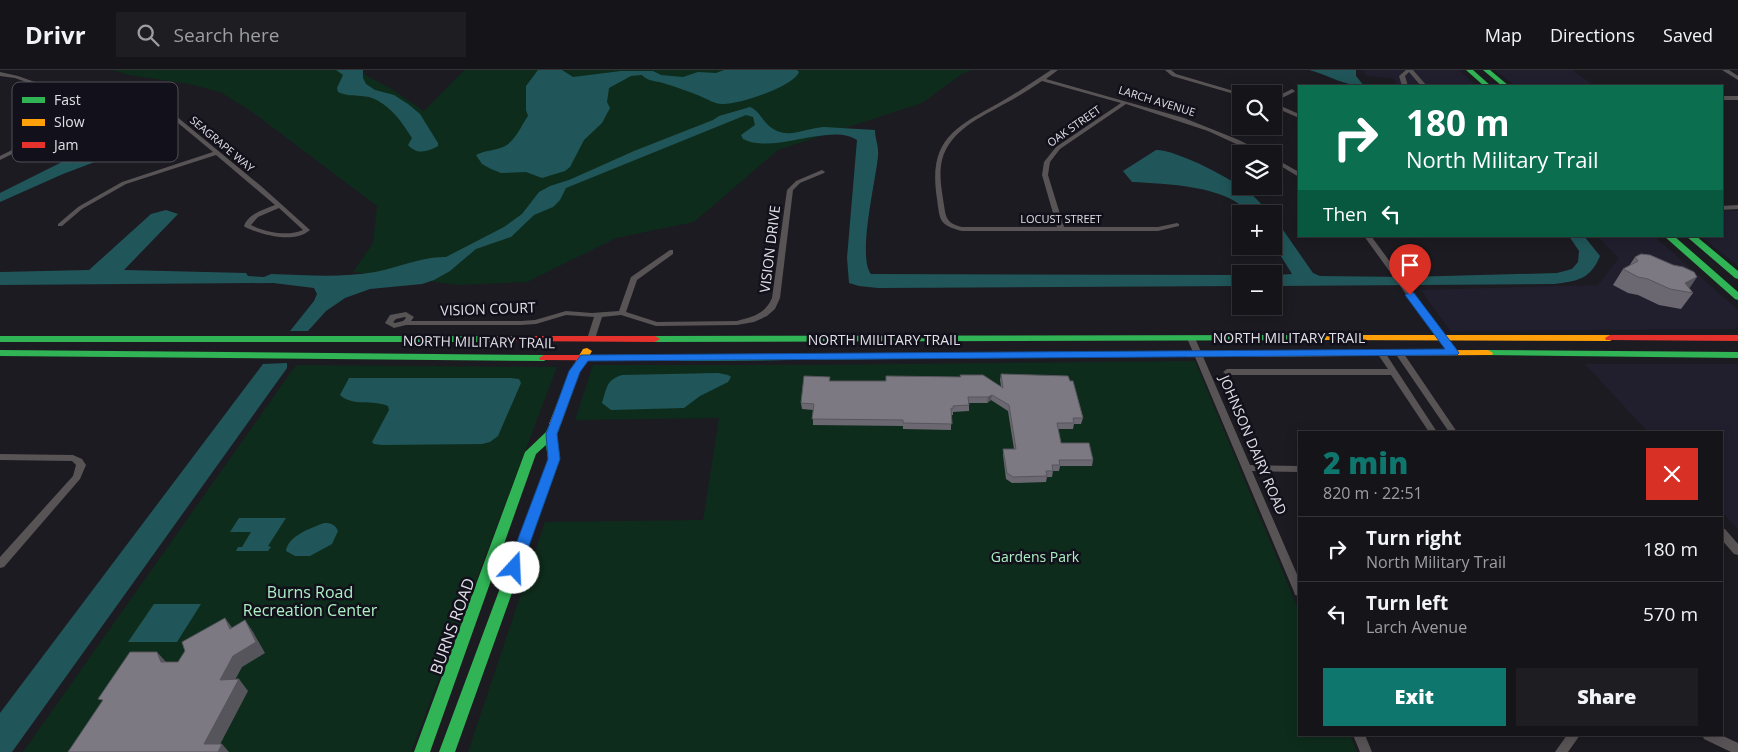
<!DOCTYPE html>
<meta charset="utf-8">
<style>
:root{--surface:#151419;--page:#1e1d22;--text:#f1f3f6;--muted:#9d9ea2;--line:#343338;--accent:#0f766e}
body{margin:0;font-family:"Open Sans",sans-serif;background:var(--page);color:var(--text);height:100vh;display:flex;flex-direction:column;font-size:19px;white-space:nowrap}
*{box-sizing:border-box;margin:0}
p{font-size:16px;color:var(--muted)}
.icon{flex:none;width:28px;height:28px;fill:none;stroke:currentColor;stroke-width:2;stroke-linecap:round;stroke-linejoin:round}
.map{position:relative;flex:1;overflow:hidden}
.side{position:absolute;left:1298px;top:361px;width:425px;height:305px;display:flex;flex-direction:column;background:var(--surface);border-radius:0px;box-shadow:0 2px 12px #0003,0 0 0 1px var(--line)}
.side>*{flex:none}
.hud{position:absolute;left:1298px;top:15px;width:425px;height:152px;border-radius:0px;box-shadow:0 2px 12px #0003,0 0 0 1px var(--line);background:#0b6e4f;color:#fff;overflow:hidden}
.fabs{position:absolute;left:1232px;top:15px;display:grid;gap:10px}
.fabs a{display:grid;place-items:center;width:50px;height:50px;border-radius:0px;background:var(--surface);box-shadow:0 2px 12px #0003,0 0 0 1px var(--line);font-size:25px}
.pin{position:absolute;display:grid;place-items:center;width:42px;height:42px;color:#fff;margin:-51px -21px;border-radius:50% 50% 50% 0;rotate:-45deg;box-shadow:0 0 5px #0007}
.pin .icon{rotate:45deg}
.me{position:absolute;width:55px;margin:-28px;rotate:20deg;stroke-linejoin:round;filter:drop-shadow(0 0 4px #0008)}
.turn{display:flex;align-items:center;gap:18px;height:105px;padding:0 25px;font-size:22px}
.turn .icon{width:65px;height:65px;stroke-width:2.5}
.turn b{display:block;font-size:35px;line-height:42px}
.then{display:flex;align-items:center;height:48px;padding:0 25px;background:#0003;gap:10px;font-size:19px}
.round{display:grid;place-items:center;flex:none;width:52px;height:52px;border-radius:0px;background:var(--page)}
.summary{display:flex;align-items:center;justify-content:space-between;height:85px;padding:0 25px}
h1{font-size:30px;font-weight:800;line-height:38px;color:var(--accent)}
.cta{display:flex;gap:10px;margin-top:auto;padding:10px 25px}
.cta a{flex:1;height:58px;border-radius:0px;background:var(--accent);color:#fff;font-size:20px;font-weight:800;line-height:58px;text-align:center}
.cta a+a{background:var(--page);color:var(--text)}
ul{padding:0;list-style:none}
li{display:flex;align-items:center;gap:15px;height:65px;padding:0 25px;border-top:1px solid var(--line)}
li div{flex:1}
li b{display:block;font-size:19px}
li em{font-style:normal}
header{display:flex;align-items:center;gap:30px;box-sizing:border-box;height:70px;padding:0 25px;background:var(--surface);border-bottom:1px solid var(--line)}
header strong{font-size:24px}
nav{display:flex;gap:28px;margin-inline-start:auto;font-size:18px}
.search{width:350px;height:45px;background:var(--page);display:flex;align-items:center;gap:12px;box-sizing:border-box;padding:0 18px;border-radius:0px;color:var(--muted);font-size:19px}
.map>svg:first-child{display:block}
</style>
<header>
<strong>Drivr</strong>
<div class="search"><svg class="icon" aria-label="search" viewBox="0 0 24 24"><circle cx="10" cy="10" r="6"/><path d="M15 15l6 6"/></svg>Search here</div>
<nav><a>Map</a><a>Directions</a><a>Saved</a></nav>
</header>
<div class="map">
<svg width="1738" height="682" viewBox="0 0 1738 682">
<rect width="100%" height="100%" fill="#1c1b21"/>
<g fill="#211f2e">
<path d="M1363,0H1458L1477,16H1399L1393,8L1366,6Z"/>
<path d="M1495,0H1572L1595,16H1516Z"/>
<path d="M1721,141H1738V196L1701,166H1721Z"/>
<path d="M1597,166H1654L1738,240V256L1735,259L1450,261L1421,220L1598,215L1619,188Z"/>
<path d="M1585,294H1738V459L1721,441V362H1648Z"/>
</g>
<g fill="#0e2c1c">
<path d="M111,0H356L393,20L424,41L464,0H972L962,4L922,33L778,80L694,152L616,168L527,212L459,215L353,202L373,173L377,136L251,41L220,22L189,14L130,5Z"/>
<path d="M1195,291L1299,541V665H1350L1357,682H468L545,452L703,450L719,348L575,350L593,295H812Z"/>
<path d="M296,295L557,297L411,682H23Z"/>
</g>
<g fill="#205659">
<path d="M336,0H363V8L366,14L375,20L394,25L408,34L420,44L438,73V76C427,82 417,85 408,75L412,68C402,52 389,33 369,27C359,25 348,27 338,22L337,18L343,5Z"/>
<path d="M538,0H562L573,7L621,1H653L661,5L683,7L698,2L716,3L724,0H797L799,2C793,17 738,35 722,34C715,34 707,29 700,26C688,21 676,17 663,13C656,11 647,11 642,5L631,6L609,18L607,32L610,38L602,53L584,70L570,97L565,101L542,108L526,102L501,103L491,99L482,94L476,85C485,80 494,81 503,77C515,72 521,56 528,46L526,40V16Z"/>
<path d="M1309,0H1356V6L1364,16C1345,16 1328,5 1309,0Z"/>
<path d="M750,37C758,40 761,48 767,54C785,72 804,58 824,57L875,60C875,69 879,76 878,86C876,110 857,187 871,204L1241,205V216L878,218L859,216L849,213L847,188L857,70C831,52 773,85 743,69L741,65L755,55L753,47L746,45L566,118L560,130L553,137L534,145L511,167L476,179L450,201L434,210L422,214L370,219L345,228L326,241L308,261H290L314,231L317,224L314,218L273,213L0,215V202L89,200L151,144L166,140L178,144L124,200L246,203L248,206L264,207L271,204C305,205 341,208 375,202C397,198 424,186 446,187L504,157L522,144L539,122L550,116L569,110L634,81L713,50L719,46Z"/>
<path d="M88,79L116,84L63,104L0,132V123Z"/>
<path d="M1156,80C1178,80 1234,110 1251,124C1258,130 1264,137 1271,144H1250C1228,115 1165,114 1132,112L1123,101Z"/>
<path d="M1274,147L1313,203L1320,206L1407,207L1557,203L1572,199L1578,192L1579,181L1569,166H1584L1600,186C1590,210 1577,211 1554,214L1274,216V205L1292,204L1274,175Z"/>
<path d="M287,293V298L12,682H0V643L263,294Z"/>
<path d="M718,303L728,305L731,307L728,312L700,326L684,338L611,340L602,333C607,318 606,310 622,305Z"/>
<path d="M349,308H510L519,309L521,313L498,366L490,372L482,374L382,375L374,374L372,372L389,340L388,336C372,329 353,337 340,325Z"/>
<path d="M239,448H286L268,476L271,477L268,481H236L238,477H242L251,462H230Z"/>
<path d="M324,453C331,453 335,454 338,461L332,474L310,486H295L286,481C288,466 311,458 324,453Z"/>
<path d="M154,534H201L177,572H128Z"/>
</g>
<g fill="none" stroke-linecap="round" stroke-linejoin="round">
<g fill="#585355" fill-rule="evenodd">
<path d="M1051,0H1058L1046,9L1184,48L1239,70L1266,84H1258L1208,61L1126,34L1060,79L1050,92L1048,105L1064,157H1158L1177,153L1179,154V156L1158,161H962C939,155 940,151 937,129C928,71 953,58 999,33C1017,23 1034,11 1051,0ZM1042,11L1121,33L1056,77L1044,92L1042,105L1057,157H962C944,153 946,145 943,129C941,116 939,103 942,90C950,60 981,47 1006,33C1019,26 1030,19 1042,11Z"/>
<path d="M1165,0H1171L1176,4L1244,24H1241V26L1172,6Z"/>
<path d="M1406,0H1413L1427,16H1421L1409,2L1405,6L1408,16H1402L1399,6Z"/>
<path d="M1722,0H1729L1738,6V10Z"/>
<path d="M0,2L18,6L63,22L148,35L176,46L261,116L310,160C294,174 262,165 245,157L244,156C249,143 263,140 275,135L216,85L126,114L82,139L62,156H58V154L78,137L122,112L213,82L172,48L146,39L115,33L0,90V86L108,32L62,25L15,8L0,6ZM279,138L303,160C288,167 265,162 251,155L258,147Z"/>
<path d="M1292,19L1295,21L1294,22L1274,32V28Z"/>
<rect x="1721" y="26" width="17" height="4"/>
<path d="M1274,33L1299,44V48L1274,37Z"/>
<path d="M1274,88L1299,102V107L1274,92Z"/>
<path d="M822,100L825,102L824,103L800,113L793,120L780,228L775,239L767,246L754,252L737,255L656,256L621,245L602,247L595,269L591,271L587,269L594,247L566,245L536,254L521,255H406L394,258L385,253L390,245L406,242L414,247L411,251H521L535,250L566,241L592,243L619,241L631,207L670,180H673V184L637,210L626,242L657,252L737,251C753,247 765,244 772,228L787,120L796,111ZM405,247L406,248L403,251L395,253L393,252L396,249Z"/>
<path d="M1738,135V139L1721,140V136Z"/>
<path d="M1364,166H1371L1456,281L1457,283L1456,285H1450Z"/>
<path d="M1188,266H1194L1195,268L1250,395L1299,396V402L1252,401L1299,509V526L1295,525L1294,522L1187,268Z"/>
<path d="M1381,280L1384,281L1437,362H1429L1391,305H1227L1223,302L1227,299H1388L1377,283Z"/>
<path d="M1399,280L1402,281L1457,362H1449L1395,283Z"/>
<path d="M0,384L73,385L82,389L86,395L80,409L4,497L0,498V487L73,406L76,395L72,391L0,390Z"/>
<path d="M1721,458L1725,459L1738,474V485L1734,484L1721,469Z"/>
<path d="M1353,665H1365L1372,682H1360Z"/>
<path d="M1567,665H1580L1568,682H1555Z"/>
<path d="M1702,665H1721L1738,673V682H1731L1704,669Z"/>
</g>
<g fill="#30b455" fill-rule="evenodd">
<path d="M1466,0H1473L1491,16H1484Z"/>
<path d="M1483,0H1490L1509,16H1502Z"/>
<path d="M1664,166H1674L1738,222V230L1735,229Z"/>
<path d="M1686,166H1696L1738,201V209L1735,208Z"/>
<path d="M1329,265L1334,268L1333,270L655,272L650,269L655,266Z"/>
<path d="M0,266H492L497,269L492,272H0Z"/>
<path d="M0,280L544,285L549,288L544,291L0,286Z"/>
<path d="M1488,280L1738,282V288L1484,285L1483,283Z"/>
<path d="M1187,281L1191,282L1192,284L1191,286L680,291L675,288L680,285Z"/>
<path d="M555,350L561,354L557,364L560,389L455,682H439L548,389L546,375L536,384L430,682H414L525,382L546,362L551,351Z"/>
</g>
<g fill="#ff9f0a" fill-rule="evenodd">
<path d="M1329,265H1610L1615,268L1610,271L1325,270L1324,268Z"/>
<path d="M587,278L592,281L580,301L561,354L559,357H551L549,354L570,301L583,279Z"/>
<path d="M1488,280L1493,283L1492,285L1187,287L1182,284L1187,281Z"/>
</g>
<g fill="#e5322d" fill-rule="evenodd">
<path d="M1610,265H1738V271L1606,270L1605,268Z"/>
<path d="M492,266H655L660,269L655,272L488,271L487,269Z"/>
<path d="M544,285H680L685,288L680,291L540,290L539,288Z"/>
</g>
</g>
<g fill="#6b6871">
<path d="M1635,187L1689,218L1693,223L1681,239L1659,235L1638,225L1628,223L1613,215L1623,199L1629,196Z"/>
<path d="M1001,304L1083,348L1081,354H1074L1073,359H1058L1061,373L1093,390L1092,396H1060L1059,401H1053L1052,407H1047L1046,412L1012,413L1006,409L1003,385V379H1014L1008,341L991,330L987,333H969V341L953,342V345H951V360L903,359V356L813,355V340L802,339L801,333L830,307V311H886L960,307V305L1001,316L1000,310Z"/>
</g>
<g fill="#57555c">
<path d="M1697,207L1687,222L1685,213Z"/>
<path d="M992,325L991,330L987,333L988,327Z"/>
<path d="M225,548L234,560L230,559Z"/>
<path d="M245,550L253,562L265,583L242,597L229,621L220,610Z"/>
<path d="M157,582L167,593L161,592Z"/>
<path d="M239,609L248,621L216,682L204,674Z"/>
<path d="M222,674L229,682H218Z"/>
</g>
<g fill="#7c7983" stroke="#57555c">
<path d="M1641,184L1650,185L1673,195L1683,197L1694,202L1697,207L1685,213L1693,223L1670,219L1648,209L1638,207L1623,199L1638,191L1635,187Z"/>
<path d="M1001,304L1068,306L1070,311H1073L1083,348H1073L1074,353H1057L1061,373H1089L1093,390H1059L1060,395H1052L1053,401H1046L1047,406L1013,407L1007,403L1003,379H1016L1009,335L992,325L988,327H968L969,335L953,336V339L951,338L952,354L903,353V350L812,349L814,334L801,333L804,306L830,307L829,311H886V306L961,307L960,305H983L1003,318Z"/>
<path d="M225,548L230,559L245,550L256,572L233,586L220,610L239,609L204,674H222L218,682H68L103,630L98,629L130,582H157L161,592H178L185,581L182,572Z"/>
</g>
<path fill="#1a73e8" stroke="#114b97" d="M1410,222L1414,223L1457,280L1459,283L1457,285L588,291L580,302L557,364L560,389L521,498L519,502L514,503L509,502L507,498L548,389L546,364L569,301L581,285L1445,279L1405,225Z"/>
<g text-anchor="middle" stroke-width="5" stroke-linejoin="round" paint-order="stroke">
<g font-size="11" fill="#e0dfe6" stroke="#12101a">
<text transform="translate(1157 31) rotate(17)" y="4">LARCH AVENUE</text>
<text transform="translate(1074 56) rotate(-35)" y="4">OAK STREET</text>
<text transform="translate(222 74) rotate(40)" y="4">SEAGRAPE WAY</text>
<text x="1061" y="153">LOCUST STREET</text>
</g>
<g font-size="14" fill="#e0dfe6" stroke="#12101a">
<text transform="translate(770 179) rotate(-83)" y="5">VISION DRIVE</text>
<text transform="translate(488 239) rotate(-2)" y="5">VISION COURT</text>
<text x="1289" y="273">NORTH MILITARY TRAIL</text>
<text x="884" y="275">NORTH MILITARY TRAIL</text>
<text transform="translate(479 272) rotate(1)" y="5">NORTH MILITARY TRAIL</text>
<text transform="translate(1253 375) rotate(67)" y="5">JOHNSON DAIRY ROAD</text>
</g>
<g font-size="14" fill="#acf0c4" stroke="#12101a">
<text x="1035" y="492">Gardens Park</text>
</g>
<g font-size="16" fill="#acf0c4" stroke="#12101a">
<text x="310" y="528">Burns Road<tspan x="310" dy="18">Recreation Center</tspan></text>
</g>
<g font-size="16" fill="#e0dfe6" stroke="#12101a">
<text transform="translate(452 556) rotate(-70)" y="6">BURNS ROAD</text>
</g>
</g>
<rect x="12" y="12" width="166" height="80" rx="8" fill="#12101a" stroke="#504e57" stroke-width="1"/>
<rect x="22" y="27" width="23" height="6" fill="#30b455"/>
<rect x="22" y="49" width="23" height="7" fill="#ff9f0a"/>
<rect x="22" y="72" width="23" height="6" fill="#e5322d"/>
<g font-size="14" fill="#e0dfe6">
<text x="54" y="35">Fast</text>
<text x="54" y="57">Slow</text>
<text x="54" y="80">Jam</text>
</g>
</svg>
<div class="fabs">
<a><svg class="icon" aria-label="search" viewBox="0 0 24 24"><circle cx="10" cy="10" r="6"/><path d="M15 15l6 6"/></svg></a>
<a><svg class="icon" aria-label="layers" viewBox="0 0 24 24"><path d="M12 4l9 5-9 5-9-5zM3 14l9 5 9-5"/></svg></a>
<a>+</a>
<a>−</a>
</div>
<div class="pin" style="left:1410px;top:225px;background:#d93025"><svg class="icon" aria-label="arrive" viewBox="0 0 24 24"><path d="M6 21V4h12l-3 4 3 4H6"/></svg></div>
<svg class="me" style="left:514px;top:498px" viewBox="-20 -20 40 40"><circle r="19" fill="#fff"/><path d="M0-13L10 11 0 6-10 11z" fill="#1a73e8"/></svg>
<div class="hud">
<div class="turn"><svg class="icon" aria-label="right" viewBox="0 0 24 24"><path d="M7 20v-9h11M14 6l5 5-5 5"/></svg><div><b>180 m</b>North Military Trail</div></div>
<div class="then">Then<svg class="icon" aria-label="left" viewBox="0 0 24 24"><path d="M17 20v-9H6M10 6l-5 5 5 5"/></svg></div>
</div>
<section class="side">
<div class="summary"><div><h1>2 min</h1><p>820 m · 22:51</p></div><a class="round" style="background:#d93025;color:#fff"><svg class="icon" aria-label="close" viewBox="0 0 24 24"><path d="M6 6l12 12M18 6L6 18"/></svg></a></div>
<ul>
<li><svg class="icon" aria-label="right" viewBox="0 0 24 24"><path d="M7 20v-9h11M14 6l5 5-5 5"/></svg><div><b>Turn right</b><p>North Military Trail</p></div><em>180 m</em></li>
<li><svg class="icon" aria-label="left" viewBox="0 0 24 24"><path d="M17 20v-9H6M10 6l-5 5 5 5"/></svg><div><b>Turn left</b><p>Larch Avenue</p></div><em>570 m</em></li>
</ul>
<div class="cta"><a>Exit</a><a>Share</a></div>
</section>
</div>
